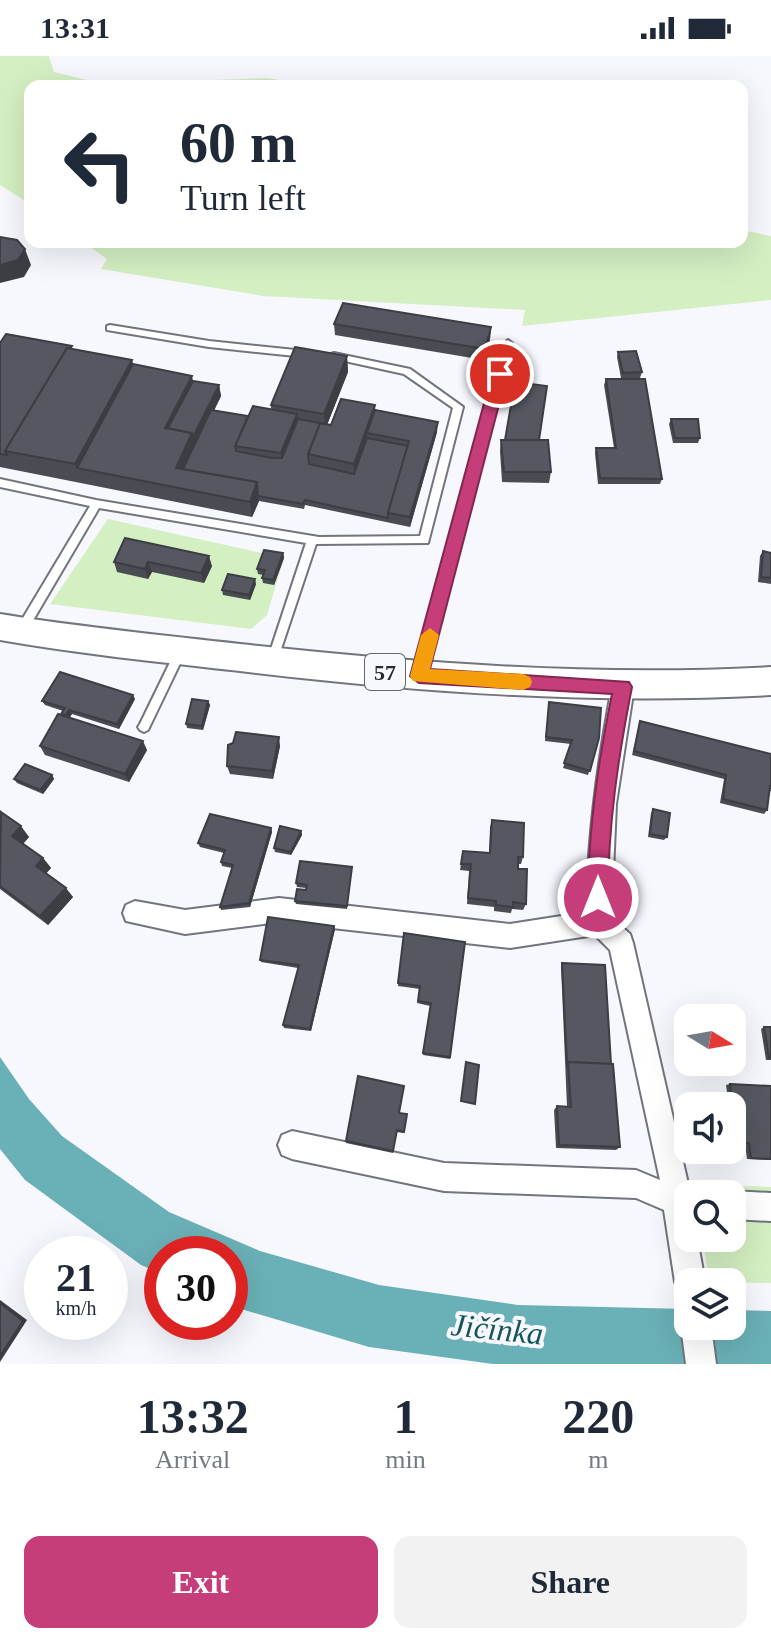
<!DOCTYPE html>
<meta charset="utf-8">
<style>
:root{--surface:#fff;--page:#f2f2f3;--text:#1f2937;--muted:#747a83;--accent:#c53d79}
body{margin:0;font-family:"Times New Roman",serif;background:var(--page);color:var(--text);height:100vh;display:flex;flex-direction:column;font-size:30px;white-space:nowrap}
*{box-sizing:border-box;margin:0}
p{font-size:26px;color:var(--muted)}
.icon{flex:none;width:44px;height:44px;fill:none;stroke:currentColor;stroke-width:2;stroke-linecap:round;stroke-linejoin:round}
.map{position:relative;height:1308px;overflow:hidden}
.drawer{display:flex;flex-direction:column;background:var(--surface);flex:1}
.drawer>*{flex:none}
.top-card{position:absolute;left:24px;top:24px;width:724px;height:168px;border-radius:16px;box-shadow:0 8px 32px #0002;background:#fff;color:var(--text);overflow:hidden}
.needle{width:52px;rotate:101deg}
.buttons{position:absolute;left:674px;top:948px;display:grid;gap:16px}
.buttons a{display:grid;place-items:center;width:72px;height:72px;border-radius:16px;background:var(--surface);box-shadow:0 8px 32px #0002;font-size:40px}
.speed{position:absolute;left:24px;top:1180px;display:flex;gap:16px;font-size:40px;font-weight:700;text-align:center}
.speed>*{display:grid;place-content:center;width:104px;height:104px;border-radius:50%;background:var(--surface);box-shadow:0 8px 32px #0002;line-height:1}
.speed small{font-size:20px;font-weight:400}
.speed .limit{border:12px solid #d22;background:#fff;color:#111}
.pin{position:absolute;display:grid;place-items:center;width:68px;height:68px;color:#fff;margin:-34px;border:4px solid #fff;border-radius:50%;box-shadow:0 2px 8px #0007}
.me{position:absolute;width:88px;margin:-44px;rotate:0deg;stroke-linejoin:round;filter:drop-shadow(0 0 6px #0008)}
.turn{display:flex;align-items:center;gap:28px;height:168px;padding:0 24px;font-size:36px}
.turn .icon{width:104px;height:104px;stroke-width:2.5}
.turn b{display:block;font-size:56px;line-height:68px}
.eta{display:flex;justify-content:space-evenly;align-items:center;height:136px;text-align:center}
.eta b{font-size:48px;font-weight:800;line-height:56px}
.button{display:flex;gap:16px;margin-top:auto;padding:16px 24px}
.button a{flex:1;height:92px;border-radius:16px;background:var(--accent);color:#fff;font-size:32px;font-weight:800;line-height:92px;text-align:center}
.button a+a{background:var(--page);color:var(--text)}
.status{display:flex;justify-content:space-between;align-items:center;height:56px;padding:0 40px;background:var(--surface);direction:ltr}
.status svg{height:22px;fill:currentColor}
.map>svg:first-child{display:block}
</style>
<div class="status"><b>13:31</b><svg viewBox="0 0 49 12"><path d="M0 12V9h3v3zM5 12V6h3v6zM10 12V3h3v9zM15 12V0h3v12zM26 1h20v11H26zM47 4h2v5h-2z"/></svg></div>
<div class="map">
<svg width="771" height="1308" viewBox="0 0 771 1308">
<rect width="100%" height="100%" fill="#f6f8fe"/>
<g fill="#d4efc2">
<path d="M0,0H49L54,16L103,28L268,22L312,30H30V148L0,129Z"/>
<path d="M742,174L771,180V244L522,270L525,254L263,240L101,213L107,203L83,186H742Z"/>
<path d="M108,463L284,502L267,559L251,573L50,548Z"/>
<path d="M703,1128L771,1131V1227L709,1226L703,1182H732V1138H703Z"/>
</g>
<path fill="#6ab1b7" d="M0,1001L29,1043L62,1080L169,1156L260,1195L379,1229L518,1249L688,1253V1270H732V1254L771,1255V1308H493L369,1291L241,1253L230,1248V1198H162V1218L141,1209L25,1124L0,1093Z"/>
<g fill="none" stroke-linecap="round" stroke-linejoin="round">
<g stroke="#72747e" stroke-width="4">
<g id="service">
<path d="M110,269L209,285L305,295L309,298L305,301L209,291L107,274V270Z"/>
<path d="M508,284L512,287L425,619L424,622H416L415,619L504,287Z"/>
<path d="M334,297L410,313L463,351L428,487L316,488L276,608H268L267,605L306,487L99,452L25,578H17L16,575L17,572L90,450L0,431V423L96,444L319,481L420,480L453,352L404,318L331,302V298Z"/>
<path d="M181,591L185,592L186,595L148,674L144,676L140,674L138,671L140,668L177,592Z"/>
</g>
</g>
<g stroke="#72747e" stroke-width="4">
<g id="minor">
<path d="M623,622L631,624L634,631L616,748L611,861L630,878L633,887L689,1132L699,1138H688V1182H697L705,1226H688V1240L680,1236L675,1226L664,1154L636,1142L444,1135L292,1103L282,1099L278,1089L282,1079L292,1075L444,1107L636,1114L660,1124L610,894L595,879L510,892L279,866L185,878L126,865L123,857L126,849L135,845L185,854L279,842L510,868L587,856C587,780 598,705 612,631L615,624Z"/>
<path d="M732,1135L771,1137V1165L732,1163V1138H724Z"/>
<path d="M688,1258V1270H711L716,1308H686L681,1270Z"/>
</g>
</g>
<g stroke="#72747e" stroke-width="4">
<path id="primary" d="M0,558C80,571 160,579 240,588C417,607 593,621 771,611V639C593,649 417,636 240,615C160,606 80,598 0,584Z"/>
</g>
<use href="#service" fill="#fff" fill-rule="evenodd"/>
<use href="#minor" fill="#fff" fill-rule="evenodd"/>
<use href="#primary" fill="#fff" fill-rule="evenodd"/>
</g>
<g fill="#4a4c53">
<path d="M334,268L491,271L490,283L484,304L335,279Z"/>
<path d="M0,287L73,294L193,325L219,329L221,340L214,354L248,360L271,353V349L347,300L348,316L327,369H331L375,349V354L437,376L410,471L305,449L304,453L259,445L252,461L0,411Z"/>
<path d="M618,296L642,316L640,322H621L617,301Z"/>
<path d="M606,323L662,423L660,428H598L595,397L596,392H614L604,329Z"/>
<path d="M671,363L700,382L698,387H673L669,368Z"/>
<path d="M501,384H539L551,416L549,427L502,426L500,395Z"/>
<path d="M125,482L212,510L204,527L152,516L148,523L117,516L114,506Z"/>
<path d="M763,495L771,497V528L758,526L760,500Z"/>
<path d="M283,497L284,502L274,529L263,527L262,522L263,519L258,518L257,513Z"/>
<path d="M256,528L250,544L223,539L222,534Z"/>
<path d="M135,643L119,673L72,658L69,662L147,694L129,726L45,699L40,690L62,660L61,658L63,655L45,649L42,645Z"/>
<path d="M208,645L210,649L203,674L187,672L186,668Z"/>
<path d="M549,646L599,682L588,719L563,712L571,688L545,685Z"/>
<path d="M640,665L771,698V735H769L767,754L764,758L720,747L724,723L632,699Z"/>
<path d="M280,690L273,723L230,718L227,710Z"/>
<path d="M52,719L54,723L43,738L17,727L14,723Z"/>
<path d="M653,753L667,781L664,784L648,781L651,757Z"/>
<path d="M0,757L29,781L23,788L43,802L51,812L46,817L73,841L48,869L0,833Z"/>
<path d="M492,764L523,801L521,808H518V813L526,848L523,854L512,853L511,857L494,855V851L467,848L469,815L460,814L463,795L489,797L490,771Z"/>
<path d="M271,772L272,776L250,851L221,854L220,851L232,812L222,810L221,806L224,797L200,791L198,787Z"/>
<path d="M301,775L302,779L291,799L275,796L274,792Z"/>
<path d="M352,811L347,853L296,848L295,845L306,834V832L297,831L296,827Z"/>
<path d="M334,870L335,873L311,975L284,972L283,969L298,912L261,906L260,904Z"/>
<path d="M404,877L465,886L450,1003L423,999L430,950L417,947L420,933L398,930Z"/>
<path d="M562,907L611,1008L620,1091L616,1094L556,1092L554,1054L557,1050L567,1051L561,910Z"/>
<path d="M764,971H771V1004H766L761,973Z"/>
<path d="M730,1028L771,1030V1104L747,1103L745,1088H733L732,1050H729L726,1029Z"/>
<path d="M399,1057L407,1058L403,1077L397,1076L393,1097L346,1087V1085Z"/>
</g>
<g fill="#3c3e44">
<path d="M25,193L31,209L24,221L0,227V209Z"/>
<path d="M491,271L490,283L484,304L485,293Z"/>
<path d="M347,300L348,316L315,399L325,368L324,358Z"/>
<path d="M132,304L138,324L77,412L75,408Z"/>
<path d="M192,320L195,335L166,376L165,372Z"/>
<path d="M219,329L221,340L182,422L176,412L192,377Z"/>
<path d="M375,349L376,365L367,377V388L355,423L354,408Z"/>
<path d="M297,358L298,368L282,408L281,397Z"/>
<path d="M438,366L437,376L410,471V461Z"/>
<path d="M257,426L260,440H258L259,445L252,461L250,446Z"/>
<path d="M283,497L284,502L274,529L273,524Z"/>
<path d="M209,500L212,510L204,527L201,517Z"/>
<path d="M148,506L152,516L148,523L145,513Z"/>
<path d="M255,523L256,528L250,544L249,539Z"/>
<path d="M133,639L135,643L119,673L117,668Z"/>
<path d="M208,645L210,649L203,674L202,670Z"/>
<path d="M69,654L72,658L68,664L66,659Z"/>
<path d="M279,681L280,690L273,723L272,715Z"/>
<path d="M143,685L147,694L129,726L125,718Z"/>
<path d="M52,719L54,723L43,738L40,734Z"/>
<path d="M21,770L29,781L21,790L12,780Z"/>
<path d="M271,772L272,776L250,851L249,847Z"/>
<path d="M301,775L302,779L291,799V796Z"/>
<path d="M43,802L51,812L44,820L36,810Z"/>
<path d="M66,832L73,841L48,869L40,860Z"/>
<path d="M334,870L335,873L311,975L310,973Z"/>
<path d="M0,1244L27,1264L0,1306Z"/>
</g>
<g fill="#565861" stroke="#3c3e44" stroke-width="2">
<path d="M0,181L17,184L25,193L18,204L0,209Z"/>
<path d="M343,247L491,271L485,293L334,268Z"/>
<path d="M6,278L72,290L70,293L67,292L5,395L7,399L0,398V287Z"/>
<path d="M295,291L347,300L324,358L271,349Z"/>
<path d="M67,292L132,304L75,408L5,395Z"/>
<path d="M636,295L642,316L623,317L618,296Z"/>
<path d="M133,308L192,320L165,372L192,377L176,412L257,426L250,446L77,412Z"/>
<path d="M606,323H645L662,423L600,422L596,392H616Z"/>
<path d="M193,325L219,329L193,381L192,377L168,372Z"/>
<path d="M515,326L547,330L539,384H505Z"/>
<path d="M341,343L375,349L354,408L308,398L320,367L331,369Z"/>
<path d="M253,350L297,358L281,397L235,390Z"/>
<path d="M211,354L248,360L235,390L236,395L272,402H282L298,363L325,368L320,367L308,398L309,408L354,418L367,382L408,390L388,457V462L305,444L303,448L258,440L257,426L183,413Z"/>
<path d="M375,354L438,366L410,461L388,457L409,385L367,377Z"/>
<path d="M671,363H698L700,382H675Z"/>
<path d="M501,384H548L551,416H504Z"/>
<path d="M125,482L209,500L201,517L148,506L145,513L114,506Z"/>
<path d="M264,494L283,497L273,524L262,522L265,514L257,513Z"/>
<path d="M763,495L771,497V522L761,521Z"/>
<path d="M228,518L255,523L249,539L222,534Z"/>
<path d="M60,616L133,639L117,668L69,654L66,659L61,658L65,652L42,645Z"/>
<path d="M192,643L208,645L202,670L186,668Z"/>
<path d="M549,646L601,652L599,682L590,715L564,707L572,684L546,681Z"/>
<path d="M58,658L143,685L125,718L40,690Z"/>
<path d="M640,665L771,698V730H770L767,754L723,743L726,719L634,695Z"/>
<path d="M236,676L279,681L272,715L227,710L228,689L233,687Z"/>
<path d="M25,708L52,719L40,734L14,723Z"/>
<path d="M653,753L670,757L667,781L650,778Z"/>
<path d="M1,756L21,770L12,780L43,802L36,810L66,832L40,860L0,830Z"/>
<path d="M210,758L271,772L249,847L220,851L233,809L221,806L225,794L198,787Z"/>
<path d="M492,764L524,767L523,801H518V813H527L526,848L513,846V851L496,849V845L468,842L471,808H461L463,795L490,797Z"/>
<path d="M280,770L301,775L291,796L274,792Z"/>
<path d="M300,805L352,811L347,850L295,845L297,833L306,834L307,829L296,827Z"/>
<path d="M268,861L334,870L310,973L283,969L299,909L260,904Z"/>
<path d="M404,877L465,886L450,1001L423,997L431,947L418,945L420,930L398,927Z"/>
<path d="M562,907L605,909L611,1008L568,1006L567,1008Z"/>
<path d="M764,971H771V1002H769Z"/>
<path d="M466,1006L479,1009L475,1048L461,1045Z"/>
<path d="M568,1006L613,1008L620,1091L559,1089L557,1050L571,1051Z"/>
<path d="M358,1020L404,1030L399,1057L407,1058L404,1076L397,1074L393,1095L346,1085Z"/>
<path d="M730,1028L771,1030V1103L751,1102L749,1087L737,1086Z"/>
<path d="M0,1247L23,1265L0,1300Z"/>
</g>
<path fill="#c53d79" stroke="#80284f" stroke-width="2" d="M500,313L507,318L430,613L629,626L632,631C618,702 608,770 608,842L606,849L598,852L591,849L588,842C588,773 598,706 612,638L419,627L410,620L492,318Z"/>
<path fill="#f59e0b" d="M430,572L439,579L430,613L523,618L530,621L532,626L530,631L523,634L413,625L410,620L421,579Z"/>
<g text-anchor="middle" stroke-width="8" stroke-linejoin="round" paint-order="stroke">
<rect fill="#f6f8fe" stroke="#66676c" stroke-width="2" x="365" y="598" width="40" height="36" rx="6"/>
<g font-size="22" font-weight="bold" fill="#28292d">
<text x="385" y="624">57</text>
</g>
<g font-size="32" font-style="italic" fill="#18555a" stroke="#f6f8fe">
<text transform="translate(497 1273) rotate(6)" y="11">Jičínka</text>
</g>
</g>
</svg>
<div class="buttons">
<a><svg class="needle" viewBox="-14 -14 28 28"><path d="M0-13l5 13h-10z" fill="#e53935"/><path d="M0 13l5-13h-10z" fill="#747a83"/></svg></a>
<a><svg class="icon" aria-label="sound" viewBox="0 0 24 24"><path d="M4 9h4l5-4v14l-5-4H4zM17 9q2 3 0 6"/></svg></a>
<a><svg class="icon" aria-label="search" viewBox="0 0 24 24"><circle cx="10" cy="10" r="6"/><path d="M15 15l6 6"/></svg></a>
<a><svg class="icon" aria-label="layers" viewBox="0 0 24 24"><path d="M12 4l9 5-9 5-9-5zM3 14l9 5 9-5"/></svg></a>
</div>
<div class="speed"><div>21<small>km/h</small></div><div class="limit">30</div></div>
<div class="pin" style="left:500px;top:318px;background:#d93025"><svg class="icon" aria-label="arrive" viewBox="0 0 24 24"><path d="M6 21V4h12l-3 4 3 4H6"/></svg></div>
<svg class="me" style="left:598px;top:842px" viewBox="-20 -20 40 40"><circle r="17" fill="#c53d79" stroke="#fff" stroke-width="3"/><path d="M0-11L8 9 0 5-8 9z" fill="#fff"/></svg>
<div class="top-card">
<div class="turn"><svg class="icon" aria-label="left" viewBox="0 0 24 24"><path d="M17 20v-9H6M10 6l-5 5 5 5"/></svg><div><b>60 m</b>Turn left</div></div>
</div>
</div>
<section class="drawer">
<div class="eta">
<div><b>13:32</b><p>Arrival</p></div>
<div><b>1</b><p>min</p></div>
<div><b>220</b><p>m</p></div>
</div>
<div class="button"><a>Exit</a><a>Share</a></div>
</section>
